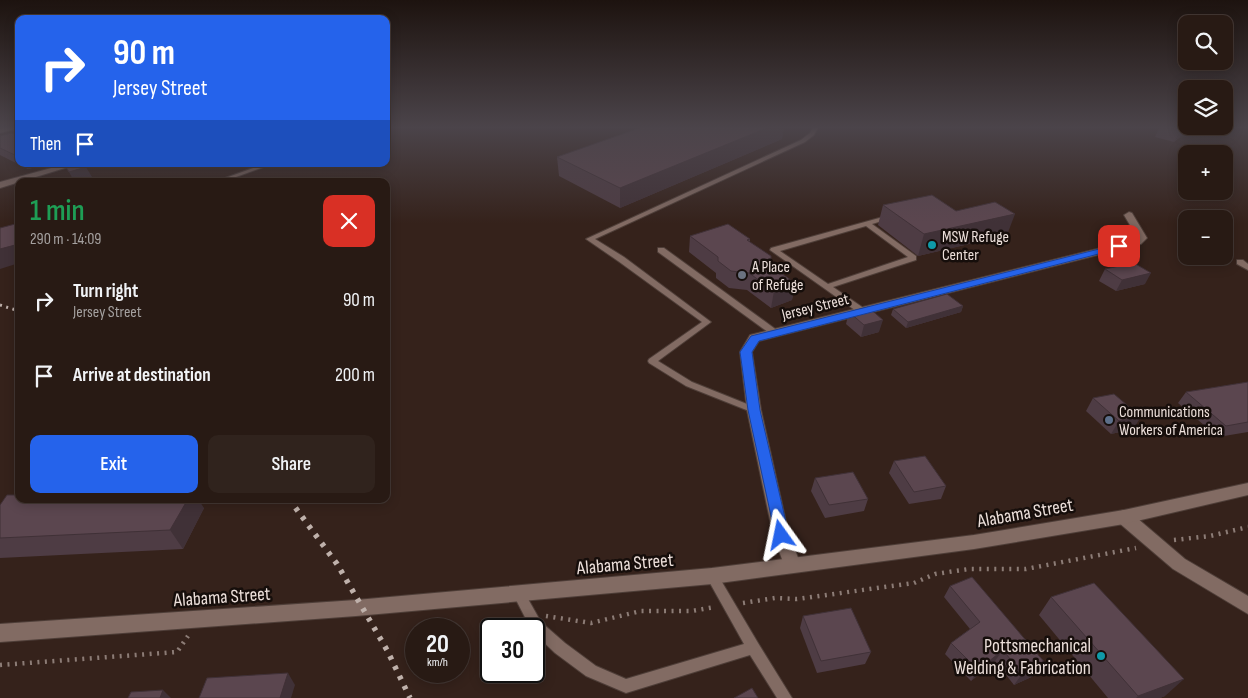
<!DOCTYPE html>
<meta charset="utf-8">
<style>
:root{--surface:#281a14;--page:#30231d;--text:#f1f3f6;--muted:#a5a1a0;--line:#443834;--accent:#2563eb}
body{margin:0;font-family:"Sofia Sans Condensed",sans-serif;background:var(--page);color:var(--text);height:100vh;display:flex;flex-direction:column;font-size:19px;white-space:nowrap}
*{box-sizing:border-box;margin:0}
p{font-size:16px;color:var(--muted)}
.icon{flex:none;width:28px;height:28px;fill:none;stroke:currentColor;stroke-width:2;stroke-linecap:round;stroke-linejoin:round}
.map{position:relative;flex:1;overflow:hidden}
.side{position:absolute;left:15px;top:178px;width:375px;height:325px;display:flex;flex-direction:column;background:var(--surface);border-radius:10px;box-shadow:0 2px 12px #0003,0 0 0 1px var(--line)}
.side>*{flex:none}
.hud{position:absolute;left:15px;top:15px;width:375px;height:152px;border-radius:10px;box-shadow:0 2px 12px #0003,0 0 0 1px var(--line);background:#2563eb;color:#fff;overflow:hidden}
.buttons{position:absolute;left:1178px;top:15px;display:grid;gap:10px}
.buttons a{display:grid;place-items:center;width:55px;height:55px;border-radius:10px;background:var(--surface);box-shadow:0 2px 12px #0003,0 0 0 1px var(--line);font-size:25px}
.speed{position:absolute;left:405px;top:618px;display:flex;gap:10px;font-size:25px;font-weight:700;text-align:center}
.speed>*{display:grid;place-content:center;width:65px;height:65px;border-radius:50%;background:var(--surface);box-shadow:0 2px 12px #0003,0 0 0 1px var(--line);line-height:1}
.speed small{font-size:12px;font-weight:400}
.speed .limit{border:2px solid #111;border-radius:8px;background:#fff;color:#111}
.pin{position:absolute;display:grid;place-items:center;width:42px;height:42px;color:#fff;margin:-21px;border-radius:10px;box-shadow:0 2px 8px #0006}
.me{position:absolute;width:55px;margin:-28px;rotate:348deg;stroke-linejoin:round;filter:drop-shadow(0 0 4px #0008)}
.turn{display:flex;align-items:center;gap:18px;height:105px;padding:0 15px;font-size:22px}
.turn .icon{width:65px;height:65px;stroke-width:2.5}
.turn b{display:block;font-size:35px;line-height:42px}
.then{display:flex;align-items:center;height:48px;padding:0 15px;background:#0003;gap:10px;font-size:19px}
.round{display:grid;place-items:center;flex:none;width:52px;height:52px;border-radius:10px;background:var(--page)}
.headline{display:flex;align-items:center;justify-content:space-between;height:85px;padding:0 15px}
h1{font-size:30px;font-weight:600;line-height:38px;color:#1e9e55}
.cta{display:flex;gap:10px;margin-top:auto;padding:10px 15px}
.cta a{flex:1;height:58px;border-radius:10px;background:var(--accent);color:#fff;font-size:20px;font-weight:600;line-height:58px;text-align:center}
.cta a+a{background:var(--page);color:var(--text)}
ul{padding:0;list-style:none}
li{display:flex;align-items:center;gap:15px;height:75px;padding:0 15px}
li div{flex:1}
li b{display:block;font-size:19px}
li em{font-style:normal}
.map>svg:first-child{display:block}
</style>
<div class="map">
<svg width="1248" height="698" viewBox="0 0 1248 698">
<rect width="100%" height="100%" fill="#35221b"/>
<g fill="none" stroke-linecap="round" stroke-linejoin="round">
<g stroke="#4e3e38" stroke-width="2">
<g id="service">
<path d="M814,126H819L814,135L805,142L595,239L624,257L711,322L658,361L692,382L757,408L759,410L757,412L754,413L686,386L649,363L648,361L649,359L702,322L618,261L586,239L801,140L810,133Z"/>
<path d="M264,164H272L225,181H217Z"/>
<path d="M890,215L892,216V218L872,224L916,256V260L833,287L865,309L866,311L865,313H859L770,250L771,248ZM866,226L908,257L828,284L780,251Z"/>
<path d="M658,248H664L778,331L779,333L778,335H772L658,252Z"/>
<path d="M1237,260H1243L1248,264V270L1237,264Z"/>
<path d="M712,571L716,572L758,643L792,698H777L750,655L626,693L586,676L555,653L534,633V629H531L513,594L515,590L519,588L523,590L541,622L565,643L596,666L626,679L744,644L706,576L708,572Z"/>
</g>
</g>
<g stroke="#4e3e38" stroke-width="2">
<g id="minor">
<path d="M10,126H19V128L0,133V129Z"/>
<path d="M66,164H78L0,188V182Z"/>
<path d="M1129,212L1132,213L1147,238L1141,244L759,341L752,352L761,410L789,535L801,565L798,570L792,573L786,570L773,535L747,410L740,352L750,335L1133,240L1137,237L1124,215Z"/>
<path d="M1124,510L1130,512L1185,559L1248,596V614L1173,569L1118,522L1116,517L1118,512Z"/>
</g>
</g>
<g stroke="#4e3e38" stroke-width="2">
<path id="secondary" d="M1248,483V495L1124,524L974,549L712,584L356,616L0,642V624L356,600L712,568L974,535L1124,510Z"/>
</g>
<g stroke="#8c7c76" stroke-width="4.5" stroke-dasharray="2 5.5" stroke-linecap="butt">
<path d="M1174,540L1210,536L1248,527"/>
<path d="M743,603L775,598L797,599L914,583L935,574L969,569H1026L1136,548"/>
<path d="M546,616L591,623L641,611H692L715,607"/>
<path d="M0,665L177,652L188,636"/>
</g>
<use href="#service" fill="#826b63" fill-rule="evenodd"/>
<use href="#minor" fill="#826b63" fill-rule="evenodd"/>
<use href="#secondary" fill="#826b63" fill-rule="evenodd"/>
<path stroke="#bfb1ab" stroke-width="3" stroke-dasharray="2 4.5" stroke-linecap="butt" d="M0,305L19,311"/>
<path stroke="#bfb1ab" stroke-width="5.5" stroke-dasharray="4 7" stroke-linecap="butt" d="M289,499L337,564L387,650L410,698"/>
</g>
<g fill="#4e3c44">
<path d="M645,126H784L782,139L620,208L559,176L557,157Z"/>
<path d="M1116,126H1126L1125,127Z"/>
<path d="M1160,126H1193L1174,142L1155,137Z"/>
<path d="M0,136H19V164H48L28,169L0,155Z"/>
<path d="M116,164H137L122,168Z"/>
<path d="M883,205L956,211L1007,235L918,256L878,225Z"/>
<path d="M690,236L750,239V242L771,266L795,283L792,300L771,308L747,290L729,288L716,278V273L689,252Z"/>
<path d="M1105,269L1145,284L1116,291L1099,281Z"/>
<path d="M963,306L961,312L906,328L891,315L893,309Z"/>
<path d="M849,312L879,332L861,337L846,324Z"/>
<path d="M1248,382V432L1218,437L1178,403L1186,392Z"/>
<path d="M1093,398L1133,429L1111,434L1086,411Z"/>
<path d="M894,461L946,486L941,499L909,504L889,473Z"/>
<path d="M815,478L868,499L864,511L825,518L811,491Z"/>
<path d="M0,505L204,508L183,549L0,558Z"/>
<path d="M950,586L1046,664L1038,674L1014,685L995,661L971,681L945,654L951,643L970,629L944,597Z"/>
<path d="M1051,597L1165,696L1160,698H1108L1039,615Z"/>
<path d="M803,616L871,652L865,664L817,673L800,628Z"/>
</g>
<g fill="#403137">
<path d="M772,126H784L782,139L620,208V188Z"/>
<path d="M1184,126H1193L1174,142L1182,128Z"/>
<path d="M25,164H48L28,169Z"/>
<path d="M119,164H137L122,168Z"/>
<path d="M86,167L92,177L74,181L69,172Z"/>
<path d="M1015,214L1007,235L918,256L924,234Z"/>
<path d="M19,244V263L0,269V249Z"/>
<path d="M1151,273L1145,284L1116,291L1122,280Z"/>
<path d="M795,283L792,300L771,308L774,291Z"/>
<path d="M963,306L961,312L906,328L908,322Z"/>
<path d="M883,320L879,332L861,337L864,325Z"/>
<path d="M1141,417L1133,429L1111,434L1119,421Z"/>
<path d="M188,499H198L204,508L183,549L170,530Z"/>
<path d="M1003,650L995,661L971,681L978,670Z"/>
<path d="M1046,664L1038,674L1014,685L1022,674Z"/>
<path d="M288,673L295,685L291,698H280Z"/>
<path d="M1184,679L1165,696L1160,698H1136L1138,696Z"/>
<path d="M163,690L171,698H160Z"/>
</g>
<g fill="#5b464f" stroke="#403137">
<path d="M645,126H772L620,188L557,157Z"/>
<path d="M1172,126H1184L1182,128Z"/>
<path d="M11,133L19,136V157L0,148V136Z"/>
<path d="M64,164H84L86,167L69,172Z"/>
<path d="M932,195L956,211L995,202L1015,214L924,234L883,205Z"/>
<path d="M19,223V244L0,249V228Z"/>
<path d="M728,224L750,239L747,240L771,256V266L795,283L774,291L749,273L731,271L718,261V257L690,236Z"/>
<path d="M1134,263L1151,273L1122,280L1105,269Z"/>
<path d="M947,294L963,306L908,322L893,309Z"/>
<path d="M868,307L883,320L864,325L849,312Z"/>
<path d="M1248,382V422L1226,426L1186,392Z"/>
<path d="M1114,394L1141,417L1119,421L1093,398Z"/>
<path d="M925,456L946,486L914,492L894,461Z"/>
<path d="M853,472L868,499L829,505L815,478Z"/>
<path d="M7,495H19V499H188L170,530L0,538V505Z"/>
<path d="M972,577L1046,664L1022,674L1003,650L978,670L951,643L980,622L950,586Z"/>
<path d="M1094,583L1184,679L1138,696L1051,597Z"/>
<path d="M851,608L871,652L821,661L803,616Z"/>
<path d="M288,673L280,698H199L207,678Z"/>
<path d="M752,688L758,698H734Z"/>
<path d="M163,690L160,698H128L131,692Z"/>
</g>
<linearGradient id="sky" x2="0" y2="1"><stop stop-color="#1d130f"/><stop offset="0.57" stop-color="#4b444a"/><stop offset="1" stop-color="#4b444a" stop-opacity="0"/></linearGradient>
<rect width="1248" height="223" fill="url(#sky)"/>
<path fill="#2563eb" stroke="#184099" d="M1119,244H1122V248L759,341L752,352L760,410L789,535L786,539L781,541L776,539L748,410L742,366L740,352L751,336Z"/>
<g fill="#0f9aa8" stroke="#160e0b" stroke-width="2">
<circle cx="932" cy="245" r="5"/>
<circle cx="1101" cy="656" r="5"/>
</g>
<circle fill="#6b7280" stroke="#160e0b" stroke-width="2" cx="742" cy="275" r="5"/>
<circle fill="#5c6f8a" stroke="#160e0b" stroke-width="2" cx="1109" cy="420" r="5"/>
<g text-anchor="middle" stroke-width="5" stroke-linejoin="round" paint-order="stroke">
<g font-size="16" fill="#ecdfda" stroke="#160e0b" text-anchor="start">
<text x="942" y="242">MSW Refuge<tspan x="942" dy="18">Center</tspan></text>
<text x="752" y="272">A Place<tspan x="752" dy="18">of Refuge</tspan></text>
<text x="1119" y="417">Communications<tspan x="1119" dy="18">Workers of America</tspan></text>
</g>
<g font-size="16" fill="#ecdfda" stroke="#160e0b">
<text transform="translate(815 306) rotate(-14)" y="6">Jersey Street</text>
</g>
<g font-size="19" fill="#ecdfda" stroke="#160e0b">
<text transform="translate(1025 512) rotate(-10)" y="7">Alabama Street</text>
<text transform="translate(625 563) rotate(-5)" y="7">Alabama Street</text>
<text transform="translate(222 596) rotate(-4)" y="7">Alabama Street</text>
</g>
<g font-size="19" fill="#ecdfda" stroke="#160e0b" text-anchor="end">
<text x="1091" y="652">Pottsmechanical<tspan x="1091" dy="22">Welding &amp; Fabrication</tspan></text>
</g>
</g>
</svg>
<div class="buttons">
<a><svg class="icon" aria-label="search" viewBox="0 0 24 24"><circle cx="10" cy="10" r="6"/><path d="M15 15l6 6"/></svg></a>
<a><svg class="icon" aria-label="layers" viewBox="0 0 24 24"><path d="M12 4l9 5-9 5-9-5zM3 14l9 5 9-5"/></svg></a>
<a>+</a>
<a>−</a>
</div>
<div class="speed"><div>20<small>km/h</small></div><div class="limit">30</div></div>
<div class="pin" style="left:1119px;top:246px;background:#d93025"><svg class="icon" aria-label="arrive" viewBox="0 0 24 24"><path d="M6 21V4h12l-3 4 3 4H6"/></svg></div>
<svg class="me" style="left:781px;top:535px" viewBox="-20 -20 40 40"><path d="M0-17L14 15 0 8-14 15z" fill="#2563eb" stroke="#fff" stroke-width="4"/></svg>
<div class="hud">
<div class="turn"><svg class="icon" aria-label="right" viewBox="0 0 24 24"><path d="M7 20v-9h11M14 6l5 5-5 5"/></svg><div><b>90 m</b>Jersey Street</div></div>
<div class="then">Then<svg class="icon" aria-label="arrive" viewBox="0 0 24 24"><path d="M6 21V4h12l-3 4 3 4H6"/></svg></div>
</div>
<section class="side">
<div class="headline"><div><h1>1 min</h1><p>290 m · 14:09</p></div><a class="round" style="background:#d93025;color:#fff"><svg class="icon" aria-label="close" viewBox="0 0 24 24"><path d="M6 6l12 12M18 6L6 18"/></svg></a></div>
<ul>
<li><svg class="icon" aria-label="right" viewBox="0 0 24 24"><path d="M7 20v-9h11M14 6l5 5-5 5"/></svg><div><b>Turn right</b><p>Jersey Street</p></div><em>90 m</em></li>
<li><svg class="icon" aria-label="arrive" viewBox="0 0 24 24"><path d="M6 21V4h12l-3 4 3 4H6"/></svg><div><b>Arrive at destination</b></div><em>200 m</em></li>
</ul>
<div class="cta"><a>Exit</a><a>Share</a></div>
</section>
</div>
